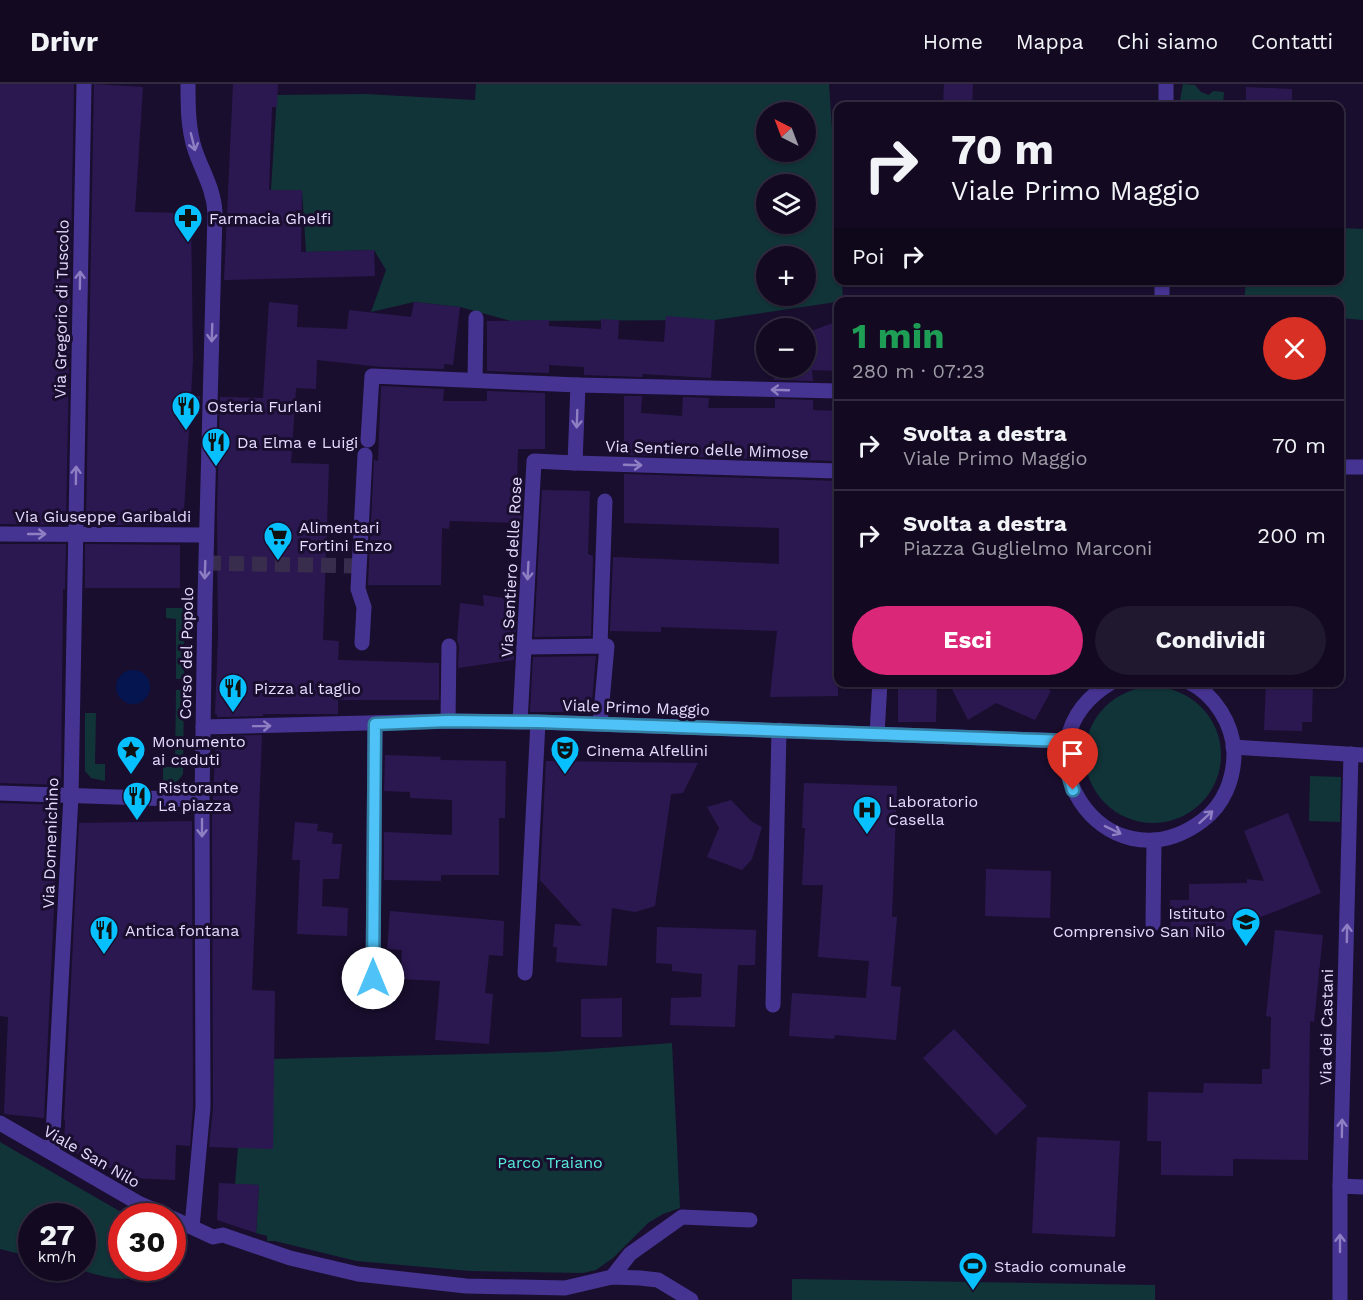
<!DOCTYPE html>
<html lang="it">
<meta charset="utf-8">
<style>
:root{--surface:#130a22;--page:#20182f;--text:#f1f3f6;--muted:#9d9aa5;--line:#322b40;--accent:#db2777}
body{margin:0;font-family:"Work Sans",sans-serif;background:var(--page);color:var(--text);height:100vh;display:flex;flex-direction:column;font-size:22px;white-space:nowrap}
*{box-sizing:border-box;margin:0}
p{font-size:20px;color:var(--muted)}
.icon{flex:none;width:33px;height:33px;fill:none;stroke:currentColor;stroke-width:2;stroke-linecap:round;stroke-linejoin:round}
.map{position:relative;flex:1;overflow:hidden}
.panel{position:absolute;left:834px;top:213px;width:510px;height:390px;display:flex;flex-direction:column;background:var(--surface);border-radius:12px;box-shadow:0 2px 4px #0004,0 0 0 2px var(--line)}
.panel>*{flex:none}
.banner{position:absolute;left:834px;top:18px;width:510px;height:183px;border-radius:12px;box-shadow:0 2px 4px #0004,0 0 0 2px var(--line);background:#130a22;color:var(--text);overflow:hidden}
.needle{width:39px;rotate:318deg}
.controls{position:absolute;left:756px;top:18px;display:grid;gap:12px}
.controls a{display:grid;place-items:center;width:60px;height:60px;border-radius:50%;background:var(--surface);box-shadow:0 2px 4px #0004,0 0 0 2px var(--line);font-size:30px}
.speed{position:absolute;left:18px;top:1119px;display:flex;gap:12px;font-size:30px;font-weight:700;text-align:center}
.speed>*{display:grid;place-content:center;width:78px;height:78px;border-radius:50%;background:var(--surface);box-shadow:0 2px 4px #0004,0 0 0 2px var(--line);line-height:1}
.speed small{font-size:15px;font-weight:400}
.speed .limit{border:9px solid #d22;background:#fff;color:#111}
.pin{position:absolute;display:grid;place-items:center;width:51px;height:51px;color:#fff;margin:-62px -26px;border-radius:50% 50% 50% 0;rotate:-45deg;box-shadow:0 0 6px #0007}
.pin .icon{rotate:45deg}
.me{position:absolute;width:66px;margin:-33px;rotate:0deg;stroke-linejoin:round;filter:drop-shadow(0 0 4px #0008)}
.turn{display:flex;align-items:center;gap:21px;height:126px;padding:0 18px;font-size:27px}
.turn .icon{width:78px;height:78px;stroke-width:2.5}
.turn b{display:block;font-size:42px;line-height:51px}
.then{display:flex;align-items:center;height:57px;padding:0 18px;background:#0003;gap:12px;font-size:22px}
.round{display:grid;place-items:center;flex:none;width:63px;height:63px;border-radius:32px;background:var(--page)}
.overview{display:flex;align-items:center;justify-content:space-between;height:102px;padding:0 18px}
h1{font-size:36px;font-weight:700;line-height:45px;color:#1e9e55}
.primary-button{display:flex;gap:12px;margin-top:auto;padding:12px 18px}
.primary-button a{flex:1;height:69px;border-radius:36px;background:var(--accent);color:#fff;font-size:24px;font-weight:700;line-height:69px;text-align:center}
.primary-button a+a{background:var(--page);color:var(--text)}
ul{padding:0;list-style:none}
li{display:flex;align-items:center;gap:18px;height:90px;padding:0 18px;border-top:2px solid var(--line)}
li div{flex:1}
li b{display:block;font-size:22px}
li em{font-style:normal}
header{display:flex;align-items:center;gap:36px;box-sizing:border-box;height:84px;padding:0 30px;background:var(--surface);border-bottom:2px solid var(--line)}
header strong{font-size:28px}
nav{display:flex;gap:33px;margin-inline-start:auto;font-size:21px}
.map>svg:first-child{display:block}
</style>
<header>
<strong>Drivr</strong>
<nav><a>Home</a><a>Mappa</a><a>Chi siamo</a><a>Contatti</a></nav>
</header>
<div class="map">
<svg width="1363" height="1216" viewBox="0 0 1363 1216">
<rect width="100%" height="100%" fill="#190e2e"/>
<g fill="#113438" fill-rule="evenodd">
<path d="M476,0H829L838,135V196L842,197L843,217L715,236L511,237L460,223L414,218L371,228L386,186L374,166L306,168L302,107L271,106L277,11L365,10L475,16ZM766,28H806V68H766ZM766,100H806V140H766ZM766,172H806V212H766Z"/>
<path d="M1183,0L1195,1L1201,8L1209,11L1213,7L1224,8L1223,22H1179Z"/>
<path d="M1340,144L1363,145V236L1340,234V218L1244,217L1246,197L1340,196Z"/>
<path d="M166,524H184V595H176V535L166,534Z"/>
<circle cx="1153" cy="671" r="68"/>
<path d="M176,606H184L183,690C178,699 173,700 163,700V683H175Z"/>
<path d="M85,629H96L95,680H105V697L91,694L85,687Z"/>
<path d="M1310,692L1341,693L1340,738L1309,737Z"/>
<path d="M672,959L680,1124L663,1130L648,1139L613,1174L596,1186L583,1189L470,1187L356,1177L275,1157H267V1152L256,1149L259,1101L235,1100L238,1063L272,975L548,968Z"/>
<path d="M0,1058L128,1132H122V1184H153C126,1204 102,1191 72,1184H82V1132H32L31,1173L0,1165Z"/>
<path d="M792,1195L1155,1201V1216H792Z"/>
</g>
<circle fill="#051550" cx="133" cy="603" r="17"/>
<g fill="#2c1851">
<path d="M0,0H74L66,441L0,440Z"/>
<path d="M94,0L143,3L135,128L191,129L193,276L191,312H200V330H190L183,441H86Z"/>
<path d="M233,0H278L277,23H272L269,106H302L301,168L374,166L375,192L224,196Z"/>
<path d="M944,0H973L972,22H943Z"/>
<path d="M1246,3L1292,5V22H1246Z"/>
<path d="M269,218L298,221L297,243L347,245L349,226L411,233L414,218L460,223L453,281L444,280V285L382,283L317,276L316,305L296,304L291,379L329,380L323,556L339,557L338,576L439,579V616H338V630H263V632L217,633V630H215L218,554L217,428L220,313L263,314Z"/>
<path d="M666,232L715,236L711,294L643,290L642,293L584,291V283L549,281V289L487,287V237L549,236V242L601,245V235L619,236L618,255L664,258Z"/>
<path d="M838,237V287L812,286L813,297L774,296V284H806V249Z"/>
<path d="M381,302L444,305L443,317H487V307L545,309V365H518L517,405H523L521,439L450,437L449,445L442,444L441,501H368L374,376L378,377Z"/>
<path d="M624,312H642L641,329L682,332L683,313L709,314L708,324H775V315L813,316V326L838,327V377L624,371Z"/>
<path d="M624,390L838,397V612L770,613L777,547L661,543V548L610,547L613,473L779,480V444L624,439Z"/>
<path d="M542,406L590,407L588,470L593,472L591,552L534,553Z"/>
<path d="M0,460H66L65,505H63L61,701L0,699Z"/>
<path d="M85,460L180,461V504H85Z"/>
<path d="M483,511L517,516L514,576L458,584L459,562L457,556L460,519L484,522Z"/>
<path d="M596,572L591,628H530L533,573Z"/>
<path d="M898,598H937L936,638H898Z"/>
<path d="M965,598H1039L1051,607L1035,636L996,619L968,636L952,605Z"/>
<path d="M1266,598H1313L1312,638H1302V647L1264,646Z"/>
<path d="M262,651L252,906L275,907L273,1065L209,1063L213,1023L212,736L216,652Z"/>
<path d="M385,671L441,673L440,676L506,677L505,734H499V791H441V797L384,796V748L452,751V716L410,714V708L384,707Z"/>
<path d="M546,677L698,679L683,709L671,710L655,822L635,828L612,824L607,882L556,878L557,863H553L555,840L582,842L540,796Z"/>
<path d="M804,699L897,702L892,833H897L891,902L901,903L896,956L835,951L834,955L789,952L792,909L866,914L869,877L818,873L823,801H802L805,744H802Z"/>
<path d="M731,716L751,737L762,743L752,775L742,786L707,773L719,744L707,723Z"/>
<path d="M0,719L59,721L44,1034L4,1030L8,933L0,932Z"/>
<path d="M1288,729L1321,809L1211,853L1171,854L1170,816H1189V800L1247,799V795L1264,797L1244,747Z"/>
<path d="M192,737L193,1023L190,1062L176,1061L175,1096L132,1094L64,1064L65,1036H64L79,739Z"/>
<path d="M295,738L318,740L317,747L333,749L332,760H342L339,795H323L322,822L348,824L347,852L297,850L300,776H292Z"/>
<path d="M986,785L1051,787L1050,834L985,832Z"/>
<path d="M390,827L504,837L503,872L489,871L485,909L493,910L489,960L435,956L440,897L400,895L402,866L387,865Z"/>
<path d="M657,843L756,846L755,881H738L735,943L670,941L671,914L701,913L702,890L672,887V880L656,879Z"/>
<path d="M1275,846L1323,851L1314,938L1310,937L1308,1076L1233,1075V1092L1161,1091V1057H1147L1148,1008L1203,1009L1204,999L1262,1000V985H1270L1271,933L1266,932Z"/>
<path d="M622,914V953H581V915Z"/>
<path d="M954,945L1027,1022L996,1051L923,974Z"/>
<path d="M1037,1053L1120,1057L1115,1153L1032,1149Z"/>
<path d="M219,1099L259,1101L256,1149L217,1136Z"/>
</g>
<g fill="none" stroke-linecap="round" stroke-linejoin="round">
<path stroke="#382d4d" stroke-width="15" stroke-dasharray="15 8" stroke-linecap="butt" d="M206,479L359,482"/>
<g stroke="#463492" stroke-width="15">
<path d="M188,0C188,22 188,45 195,66C202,87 214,105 215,129L205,514L202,716L203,1023L192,1143"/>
<path d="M1166,22V0"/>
<path d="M1162,218V196"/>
<path d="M475,296L476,234"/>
<path d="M368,356L372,292L578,301"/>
<path d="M575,379L838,387"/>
<path d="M1340,383H1363"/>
<path d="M0,450L206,451"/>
<path d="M362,559L364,523L358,505L365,371"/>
<path d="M600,562L605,417"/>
<path d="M524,563L607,562L600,640"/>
<path d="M1112,598C1006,660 1104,809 1202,737C1224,721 1234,695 1234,669C1233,640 1215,611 1189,598"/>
<path d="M448,637L449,562"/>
<path d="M520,638L534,377L575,379L578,301L838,307"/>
<path d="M203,643L448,637L538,638L1068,657"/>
<path d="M877,650L880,598"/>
<path d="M1233,663L1363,671"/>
<path d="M0,709L202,716"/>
<path d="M1153,840L1154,756"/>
<path d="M525,889L538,638"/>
<path d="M373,894L375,640"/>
<path d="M773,921L779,646"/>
<path d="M0,1039L140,1120L168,1132"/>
<path d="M52,1069L71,712L84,0"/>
<path d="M1340,1102L1363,1103"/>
<path d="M172,1134L213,1153L223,1151L290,1174L358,1190L466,1202L565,1204L612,1193L640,1194L658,1196L691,1216"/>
<path d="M612,1193L630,1170L682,1133L750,1136"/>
<path d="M1340,1216V1102L1351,670"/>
</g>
</g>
<defs><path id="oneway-shaft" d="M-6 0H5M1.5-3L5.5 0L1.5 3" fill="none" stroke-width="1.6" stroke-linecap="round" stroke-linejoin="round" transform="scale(1.5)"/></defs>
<g stroke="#8e7fc3">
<use href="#oneway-shaft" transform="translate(193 58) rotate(76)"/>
<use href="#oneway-shaft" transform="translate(80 196) rotate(-89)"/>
<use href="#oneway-shaft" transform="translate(212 249) rotate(92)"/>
<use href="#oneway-shaft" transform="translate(780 306) rotate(-178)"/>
<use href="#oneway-shaft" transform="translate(577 335) rotate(92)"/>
<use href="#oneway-shaft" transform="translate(633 381) rotate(2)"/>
<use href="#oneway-shaft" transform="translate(76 391) rotate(-89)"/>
<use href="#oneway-shaft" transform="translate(37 450)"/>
<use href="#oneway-shaft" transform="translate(205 486) rotate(92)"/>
<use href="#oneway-shaft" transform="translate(528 487) rotate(93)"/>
<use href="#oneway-shaft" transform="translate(262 642) rotate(-1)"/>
<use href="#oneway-shaft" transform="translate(1206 733) rotate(-42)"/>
<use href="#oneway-shaft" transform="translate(202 744) rotate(90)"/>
<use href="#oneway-shaft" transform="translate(1113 746) rotate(26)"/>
<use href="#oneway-shaft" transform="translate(1347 849) rotate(-89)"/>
<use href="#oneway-shaft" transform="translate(1342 1044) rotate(-89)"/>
<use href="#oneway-shaft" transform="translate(1340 1159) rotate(-90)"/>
</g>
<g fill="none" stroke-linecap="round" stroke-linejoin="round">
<g stroke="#337fa1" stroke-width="15">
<path id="route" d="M373,894L375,640L448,637L538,638L1068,657L1067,686L1073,706"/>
</g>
<use href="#route" stroke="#4fc3f7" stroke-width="10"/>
</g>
<defs>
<g id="pharmacy-pin" transform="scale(1.5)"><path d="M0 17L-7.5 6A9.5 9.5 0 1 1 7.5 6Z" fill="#07c0ff" stroke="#190e2e"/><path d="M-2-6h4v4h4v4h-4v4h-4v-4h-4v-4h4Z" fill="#111"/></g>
<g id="restaurant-pin" transform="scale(1.5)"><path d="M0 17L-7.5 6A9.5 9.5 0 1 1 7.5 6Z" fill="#07c0ff" stroke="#190e2e"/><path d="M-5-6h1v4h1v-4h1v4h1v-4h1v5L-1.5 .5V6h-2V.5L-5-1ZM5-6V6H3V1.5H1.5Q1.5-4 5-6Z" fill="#111"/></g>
<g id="supermarket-pin" transform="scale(1.5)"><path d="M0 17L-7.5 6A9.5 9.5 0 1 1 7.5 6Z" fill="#07c0ff" stroke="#190e2e"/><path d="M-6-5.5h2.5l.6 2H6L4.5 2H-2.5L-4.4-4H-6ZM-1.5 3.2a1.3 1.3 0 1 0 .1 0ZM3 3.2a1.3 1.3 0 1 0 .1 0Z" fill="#111"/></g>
<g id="sight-pin" transform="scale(1.5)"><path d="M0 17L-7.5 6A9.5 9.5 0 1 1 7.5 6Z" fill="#07c0ff" stroke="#190e2e"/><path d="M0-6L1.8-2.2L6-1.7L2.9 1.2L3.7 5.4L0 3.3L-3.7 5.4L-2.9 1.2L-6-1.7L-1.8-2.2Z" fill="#111"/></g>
<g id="theatre-pin" transform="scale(1.5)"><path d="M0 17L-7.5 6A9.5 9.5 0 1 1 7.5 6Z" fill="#07c0ff" stroke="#190e2e"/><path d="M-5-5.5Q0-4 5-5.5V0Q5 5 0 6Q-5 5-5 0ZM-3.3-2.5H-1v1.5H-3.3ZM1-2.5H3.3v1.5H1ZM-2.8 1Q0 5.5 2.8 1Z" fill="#111"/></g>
<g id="hospital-pin" transform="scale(1.5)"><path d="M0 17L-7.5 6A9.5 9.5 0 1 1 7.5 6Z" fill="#07c0ff" stroke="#190e2e"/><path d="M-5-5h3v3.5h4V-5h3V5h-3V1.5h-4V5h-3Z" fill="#111"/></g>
<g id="school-pin" transform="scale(1.5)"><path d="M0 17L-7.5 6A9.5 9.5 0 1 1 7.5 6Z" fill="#07c0ff" stroke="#190e2e"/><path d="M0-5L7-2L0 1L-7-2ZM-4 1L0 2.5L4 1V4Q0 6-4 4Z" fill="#111"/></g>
<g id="stadium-pin" transform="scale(1.5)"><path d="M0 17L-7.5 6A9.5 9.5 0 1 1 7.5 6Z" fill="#07c0ff" stroke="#190e2e"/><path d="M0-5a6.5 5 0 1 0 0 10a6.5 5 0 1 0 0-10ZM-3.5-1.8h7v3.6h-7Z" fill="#111"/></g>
</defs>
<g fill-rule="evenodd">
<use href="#pharmacy-pin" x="188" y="134"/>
<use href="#restaurant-pin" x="186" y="322"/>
<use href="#restaurant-pin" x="216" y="358"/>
<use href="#supermarket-pin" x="278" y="452"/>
<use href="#restaurant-pin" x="233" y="604"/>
<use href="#sight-pin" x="131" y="666"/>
<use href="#theatre-pin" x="565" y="666"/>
<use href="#restaurant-pin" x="137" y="712"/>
<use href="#hospital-pin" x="867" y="726"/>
<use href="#school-pin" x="1246" y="838"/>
<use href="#restaurant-pin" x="104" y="846"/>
<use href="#stadium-pin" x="973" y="1182"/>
</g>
<g text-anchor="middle" stroke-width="6" stroke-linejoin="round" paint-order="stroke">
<g font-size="16" fill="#e5dbff" stroke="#190e2e" text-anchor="start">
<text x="209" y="140">Farmacia Ghelfi</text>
<text x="207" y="328">Osteria Furlani</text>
<text x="237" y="364">Da Elma e Luigi</text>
<text x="299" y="449">Alimentari<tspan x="299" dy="18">Fortini Enzo</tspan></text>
<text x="254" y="610">Pizza al taglio</text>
<text x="152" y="663">Monumento<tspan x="152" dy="18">ai caduti</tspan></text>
<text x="586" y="672">Cinema Alfellini</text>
<text x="158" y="709">Ristorante<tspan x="158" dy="18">La piazza</tspan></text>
<text x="888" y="723">Laboratorio<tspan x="888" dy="18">Casella</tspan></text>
<text x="1225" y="835" text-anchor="end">Istituto<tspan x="1225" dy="18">Comprensivo San Nilo</tspan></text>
<text x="125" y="852">Antica fontana</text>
<text x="994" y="1188">Stadio comunale</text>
</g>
<g font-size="16" fill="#e5dbff" stroke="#190e2e">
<text transform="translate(61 225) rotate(-89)" y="6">Via Gregorio di Tuscolo</text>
<text transform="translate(707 365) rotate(2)" y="6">Via Sentiero delle Mimose</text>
<text x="103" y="438">Via Giuseppe Garibaldi</text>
<text transform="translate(511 483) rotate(-87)" y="6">Via Sentiero delle Rose</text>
<text transform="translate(186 569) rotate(-89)" y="6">Corso del Popolo</text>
<text transform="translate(636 623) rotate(2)" y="6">Viale Primo Maggio</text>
<text transform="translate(50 759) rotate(-88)" y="6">Via Domenichino</text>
<text transform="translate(1326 943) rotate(-89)" y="6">Via dei Castani</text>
<text transform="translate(92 1072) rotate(30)" y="6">Viale San Nilo</text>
</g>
<g font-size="16" fill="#59eddf" stroke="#190e2e">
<text x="550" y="1084">Parco Traiano</text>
</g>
</g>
</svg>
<div class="controls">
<a><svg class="needle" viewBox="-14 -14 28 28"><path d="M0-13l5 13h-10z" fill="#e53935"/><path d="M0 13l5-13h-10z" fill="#9d9aa5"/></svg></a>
<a><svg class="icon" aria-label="layers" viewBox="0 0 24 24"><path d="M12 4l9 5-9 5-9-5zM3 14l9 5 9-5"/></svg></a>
<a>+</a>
<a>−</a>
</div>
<div class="speed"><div>27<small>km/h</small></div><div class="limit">30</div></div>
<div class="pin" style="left:1073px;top:706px;background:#d93025"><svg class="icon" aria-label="arrive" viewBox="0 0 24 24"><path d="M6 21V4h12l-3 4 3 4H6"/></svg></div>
<svg class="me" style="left:373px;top:894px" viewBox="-20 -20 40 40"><circle r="19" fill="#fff"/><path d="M0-13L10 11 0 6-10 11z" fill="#4fc3f7"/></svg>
<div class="banner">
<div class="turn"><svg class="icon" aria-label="right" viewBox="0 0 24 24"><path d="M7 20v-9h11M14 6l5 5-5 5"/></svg><div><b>70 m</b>Viale Primo Maggio</div></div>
<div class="then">Poi<svg class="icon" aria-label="right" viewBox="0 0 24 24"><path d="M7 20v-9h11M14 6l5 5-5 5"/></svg></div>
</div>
<section class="panel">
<div class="overview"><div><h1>1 min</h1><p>280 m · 07:23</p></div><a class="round" style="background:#d93025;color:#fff"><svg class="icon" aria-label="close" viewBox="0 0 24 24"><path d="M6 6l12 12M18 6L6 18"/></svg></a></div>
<ul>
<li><svg class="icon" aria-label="right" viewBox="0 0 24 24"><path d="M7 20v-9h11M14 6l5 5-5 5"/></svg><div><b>Svolta a destra</b><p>Viale Primo Maggio</p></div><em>70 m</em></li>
<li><svg class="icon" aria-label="right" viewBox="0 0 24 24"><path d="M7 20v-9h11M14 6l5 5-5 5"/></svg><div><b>Svolta a destra</b><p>Piazza Guglielmo Marconi</p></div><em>200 m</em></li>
</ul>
<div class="primary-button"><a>Esci</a><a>Condividi</a></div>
</section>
</div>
